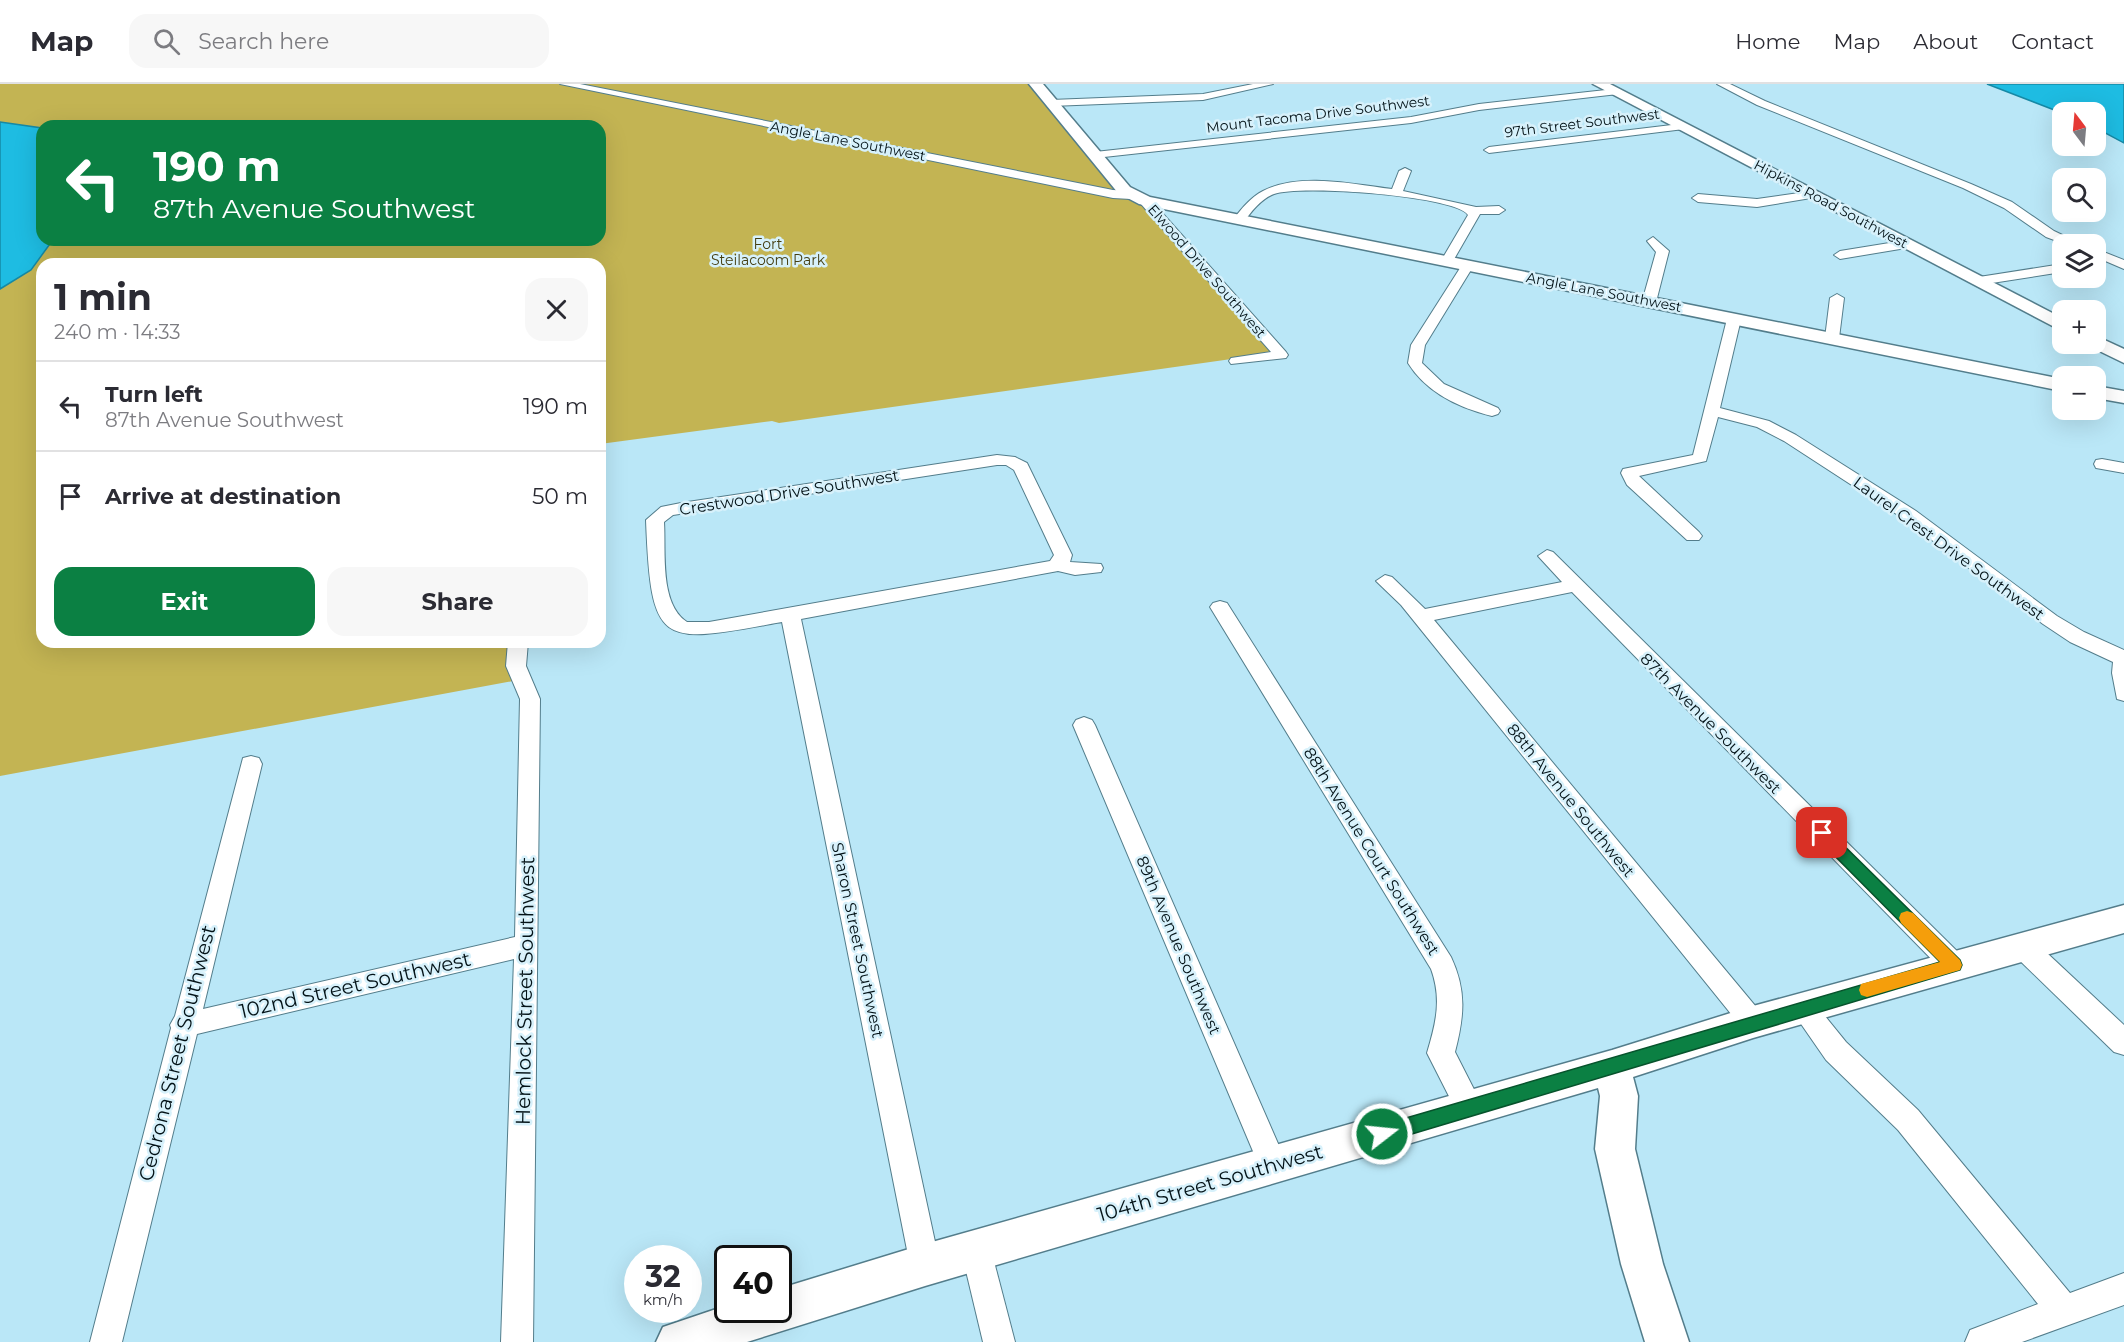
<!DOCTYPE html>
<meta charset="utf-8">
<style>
:root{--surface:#fff;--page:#f7f7f7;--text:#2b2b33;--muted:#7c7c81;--line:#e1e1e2;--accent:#0b8043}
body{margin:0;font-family:Montserrat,sans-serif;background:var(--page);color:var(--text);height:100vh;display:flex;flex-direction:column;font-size:22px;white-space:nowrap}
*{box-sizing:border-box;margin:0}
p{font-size:20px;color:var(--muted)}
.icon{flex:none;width:33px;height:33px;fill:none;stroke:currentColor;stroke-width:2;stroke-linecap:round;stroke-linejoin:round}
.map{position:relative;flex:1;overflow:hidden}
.side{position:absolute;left:36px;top:174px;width:570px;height:390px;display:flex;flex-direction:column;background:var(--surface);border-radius:18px;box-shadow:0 6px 24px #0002}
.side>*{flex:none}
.top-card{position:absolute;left:36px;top:36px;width:570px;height:126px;border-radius:18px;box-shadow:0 6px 24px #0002;background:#0b8043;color:#fff;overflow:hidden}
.needle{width:39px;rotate:344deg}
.buttons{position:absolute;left:2052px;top:18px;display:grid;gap:12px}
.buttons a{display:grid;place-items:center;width:54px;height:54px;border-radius:12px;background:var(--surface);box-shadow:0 6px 24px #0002;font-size:30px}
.speed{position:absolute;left:624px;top:1161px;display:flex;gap:12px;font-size:30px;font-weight:700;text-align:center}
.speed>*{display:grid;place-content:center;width:78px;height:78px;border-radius:50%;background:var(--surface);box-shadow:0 6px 24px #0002;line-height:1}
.speed small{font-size:15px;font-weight:400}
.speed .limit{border:3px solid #111;border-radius:9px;background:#fff;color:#111}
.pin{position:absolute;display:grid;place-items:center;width:51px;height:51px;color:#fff;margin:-26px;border-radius:12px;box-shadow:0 3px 9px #0006}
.me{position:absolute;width:66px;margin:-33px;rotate:74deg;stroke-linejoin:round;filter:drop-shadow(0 0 4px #0008)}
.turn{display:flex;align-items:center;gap:21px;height:126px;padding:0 18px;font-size:27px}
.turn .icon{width:78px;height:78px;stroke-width:2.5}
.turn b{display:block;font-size:42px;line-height:51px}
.round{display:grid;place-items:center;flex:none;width:63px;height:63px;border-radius:18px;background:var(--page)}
.overview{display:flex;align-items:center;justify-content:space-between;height:102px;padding:0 18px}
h1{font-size:36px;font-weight:700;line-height:45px}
.cta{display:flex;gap:12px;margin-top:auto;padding:12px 18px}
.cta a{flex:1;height:69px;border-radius:18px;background:var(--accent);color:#fff;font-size:24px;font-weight:700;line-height:69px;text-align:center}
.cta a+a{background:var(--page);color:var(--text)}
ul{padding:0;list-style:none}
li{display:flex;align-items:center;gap:18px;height:90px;padding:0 18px;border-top:2px solid var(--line)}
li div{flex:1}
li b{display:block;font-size:22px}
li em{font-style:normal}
header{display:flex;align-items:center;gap:36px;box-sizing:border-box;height:84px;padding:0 30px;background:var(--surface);border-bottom:2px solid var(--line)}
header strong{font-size:28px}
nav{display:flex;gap:33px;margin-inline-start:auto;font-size:21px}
.search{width:420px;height:54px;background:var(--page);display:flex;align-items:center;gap:15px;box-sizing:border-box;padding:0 21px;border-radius:18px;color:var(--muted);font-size:22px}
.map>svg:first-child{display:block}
</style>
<header>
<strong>Map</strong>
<div class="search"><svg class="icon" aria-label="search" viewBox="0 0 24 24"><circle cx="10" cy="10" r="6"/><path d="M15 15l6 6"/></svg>Search here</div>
<nav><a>Home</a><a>Map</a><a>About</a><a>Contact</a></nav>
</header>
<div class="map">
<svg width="2124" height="1258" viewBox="0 0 2124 1258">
<rect width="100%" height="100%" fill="#bae7f7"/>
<path fill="#c3b453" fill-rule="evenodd" d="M0,0H1038L1274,269L779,339L772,337L600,360V180H42V558H518L513,597L0,692ZM42,42H600V156H42Z"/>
<g fill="#1ebce2" stroke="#1689a5" stroke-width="1.5">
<path d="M1987,0H2124V59L2096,44V28L2062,29Z"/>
<path d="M0,38L42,44V156L52,157L31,186L0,205Z"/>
</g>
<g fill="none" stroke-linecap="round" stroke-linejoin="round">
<g stroke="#537d8b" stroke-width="2">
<g id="street">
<path d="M560,0H580L1113,106L1131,107L1137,111L1131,115L1113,114Z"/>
<path d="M1253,0H1273L1203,16L1051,22L1046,19L1051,16L1203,10Z"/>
<path d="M1717,0H1730L1765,17L1971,100L2012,118L2054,147L2081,160H2065L2046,153L2004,124L1963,104L1757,21Z"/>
<path d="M1615,5L1620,8L1618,10L1479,26L1411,39L1095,74L1089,71L1095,68L1411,33L1479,20Z"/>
<path d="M1680,40L1684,41V45L1489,69L1484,66L1489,63Z"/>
<path d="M1405,84L1411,87L1403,107L1476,123L1499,122L1505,126L1499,130H1480L1453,177L1447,181L1441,177L1468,131C1458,112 1298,100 1274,110C1261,115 1251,128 1243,139L1233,136C1241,125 1251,113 1263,107C1299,88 1353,100 1392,105L1399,87Z"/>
<path d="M1813,107L1819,111L1817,113L1757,123L1698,118L1692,114L1698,110L1757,115Z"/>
<path d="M1141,114H1149L1286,268L1288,271L1286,274L1231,280L1229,277L1231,274L1271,268L1141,120Z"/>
<path d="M1653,153L1669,167L1656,218L1649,222L1642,218L1656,168L1647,157Z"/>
<path d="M1908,156L1912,157V163L1840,175L1834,171L1840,167Z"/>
<path d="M2096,165L2124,176V185L2096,173Z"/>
<path d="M1468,177L1474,181L1425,261L1422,279L1444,300L1498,324L1500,327L1498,330L1492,332C1459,324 1426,308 1408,279L1411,261L1462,181Z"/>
<path d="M2062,180V188L1979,201L1972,197L1979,193Z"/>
<path d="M1837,210L1844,214L1839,254L1832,258L1825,254L1830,214Z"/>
<path d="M1734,231L1741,235L1720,324L1769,337L1796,351L1916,427L2057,532L2084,548L2124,566V617L2117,615L2112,589L2113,578L2070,558L2043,540L1904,435L1784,357L1757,343L1718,333L1706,377L1639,392L1699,448L1702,452L1699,456H1687L1627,401L1621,389L1623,385L1693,371L1727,235Z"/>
<path d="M997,371L1015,373L1027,379L1072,471L1070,478L1101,480L1103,484L1101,488L1075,491L1058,487L801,535L940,1181L936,1192L925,1196L914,1192L910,1181L782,538C661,560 651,566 646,436L661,423L681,419ZM997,381H1006L1014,386L1054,471L1050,477L709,538H687C659,520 666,467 664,438L673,431Z"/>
<path d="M2102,375L2124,379V389L2096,384L2094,380L2096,376Z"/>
<path d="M1547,466L1553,468L1963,873L1967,881L1963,889L1954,892L1945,889L1572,508L1434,536L1762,930L1766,938L1762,946L1753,950L1744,946L1401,521L1376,497L1385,491L1392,493L1425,525L1562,498L1538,472Z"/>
<path d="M1220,517L1227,519L1451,873C1467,907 1464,933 1455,968L1484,1025L1480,1034L1470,1038L1460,1034L1427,969C1436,939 1442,915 1431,885L1210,523L1213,519Z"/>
<path d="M508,558H528L526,582L540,615L533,1258H501L514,875L197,950L122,1258H90L171,944L170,941L175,932L243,674L251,672L259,674L262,680L203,925L515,853L520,615L506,582Z"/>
<path d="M1084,633L1092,636L1095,641L1283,1071L1288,1081L1283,1091L1273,1095L1263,1091L1073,641L1076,636Z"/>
<path d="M2022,851L2031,854L2124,941V971L2114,968L2013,870L2009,862L2013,854Z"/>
<path d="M1803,912L1812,916L1846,958L1918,1026L2070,1209L2124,1189V1221L2022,1258H1965L1970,1246L2038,1220L1898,1046L1826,976L1790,924L1794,916Z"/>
<path d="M976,1151L987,1155L991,1166L1015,1258H983L961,1166L965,1155Z"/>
</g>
</g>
<g stroke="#537d8b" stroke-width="3">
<g id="secondary">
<path d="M1029,0H1043L1130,103L1150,113L2062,295V307L1139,120L1118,109Z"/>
<path d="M1593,0H1610L2062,234V247Z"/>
<path d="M2096,252L2124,265V279L2089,262L2087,260H2096Z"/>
<path d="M2096,302L2124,307V319L2096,314Z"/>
<path d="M2124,821V849L1753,954L1633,993L1638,1012L1635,1065L1663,1180L1689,1258H1645L1621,1180L1595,1065L1600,1012L1598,1004L925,1202L747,1258H656L663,1243L728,1221V1226H778V1205L925,1160L1612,966L1753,922Z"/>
</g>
</g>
<use href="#street" fill="#fff" fill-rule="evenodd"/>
<use href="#secondary" fill="#fff" fill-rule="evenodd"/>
</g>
<path fill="#0b8043" stroke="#07532c" stroke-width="1.5" d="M1822,743L1827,745L1960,876L1962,881L1960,886L1382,1059L1376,1056L1373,1050L1376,1043L1382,1041L1940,878L1816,753L1814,749Z"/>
<path fill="#f59e0b" d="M1907,827L1913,829L1960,876L1962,881L1960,886L1867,913L1861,911L1859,906L1861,900L1940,878L1901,839L1899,834L1901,829Z"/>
<g text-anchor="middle" stroke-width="5" stroke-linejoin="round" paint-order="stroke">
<g font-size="14" fill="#031217" stroke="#d7f1fb">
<text transform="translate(1318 30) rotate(-7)" y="5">Mount Tacoma Drive Southwest</text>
<text transform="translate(1582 39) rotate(-7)" y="5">97th Street Southwest</text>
<text transform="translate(848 57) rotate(11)" y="5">Angle Lane Southwest</text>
<text transform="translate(1831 120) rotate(28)" y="5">Hipkins Road Southwest</text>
<text transform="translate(1207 187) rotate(49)" y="5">Elwood Drive Southwest</text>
<text transform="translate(1604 208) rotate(11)" y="5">Angle Lane Southwest</text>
</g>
<g font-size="14" fill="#453e11" stroke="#d7f1fb">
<text x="768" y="165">Fort<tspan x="768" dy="16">Steilacoom Park</tspan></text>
</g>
<g font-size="16" fill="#031217" stroke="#d7f1fb">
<text transform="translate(789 408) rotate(-9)" y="6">Crestwood Drive Southwest</text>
<text transform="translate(1949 464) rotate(36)" y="6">Laurel Crest Drive Southwest</text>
<text transform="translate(1711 639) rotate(45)" y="6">87th Avenue Southwest</text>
<text transform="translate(1571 716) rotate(51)" y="6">88th Avenue Southwest</text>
<text transform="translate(1372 767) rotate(58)" y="6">88th Avenue Court Southwest</text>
<text transform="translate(858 856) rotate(78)" y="6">Sharon Street Southwest</text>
<text transform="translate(1179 861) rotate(67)" y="6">89th Avenue Southwest</text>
</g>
<g font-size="20" fill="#031217" stroke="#d7f1fb">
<text transform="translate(355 901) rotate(-13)" y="7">102nd Street Southwest</text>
<text transform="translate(525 907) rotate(-89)" y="7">Hemlock Street Southwest</text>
<text transform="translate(177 969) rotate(-76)" y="7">Cedrona Street Southwest</text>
<text transform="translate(1210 1099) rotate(-16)" y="7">104th Street Southwest</text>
</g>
</g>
</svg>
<div class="buttons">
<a><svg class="needle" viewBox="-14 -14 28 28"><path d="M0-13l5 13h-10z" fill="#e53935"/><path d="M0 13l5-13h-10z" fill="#7c7c81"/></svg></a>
<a><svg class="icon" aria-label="search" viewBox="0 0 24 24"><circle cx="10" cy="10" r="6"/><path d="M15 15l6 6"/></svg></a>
<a><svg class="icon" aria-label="layers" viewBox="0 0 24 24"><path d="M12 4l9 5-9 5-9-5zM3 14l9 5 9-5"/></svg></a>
<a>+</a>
<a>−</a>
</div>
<div class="speed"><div>32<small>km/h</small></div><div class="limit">40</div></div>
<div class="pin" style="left:1822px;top:749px;background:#d93025"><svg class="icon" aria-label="arrive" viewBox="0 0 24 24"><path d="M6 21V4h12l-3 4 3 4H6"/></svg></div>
<svg class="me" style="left:1382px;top:1050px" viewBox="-20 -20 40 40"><circle r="17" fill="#0b8043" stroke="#fff" stroke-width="3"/><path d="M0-11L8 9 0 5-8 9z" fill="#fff"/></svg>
<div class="top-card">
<div class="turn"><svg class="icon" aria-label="left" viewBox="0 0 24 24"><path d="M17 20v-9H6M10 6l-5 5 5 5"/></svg><div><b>190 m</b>87th Avenue Southwest</div></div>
</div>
<section class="side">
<div class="overview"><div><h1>1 min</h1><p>240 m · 14:33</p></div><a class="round"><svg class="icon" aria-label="close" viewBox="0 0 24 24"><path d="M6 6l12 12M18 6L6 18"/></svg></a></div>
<ul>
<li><svg class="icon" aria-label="left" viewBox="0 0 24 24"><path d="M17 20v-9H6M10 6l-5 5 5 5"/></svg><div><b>Turn left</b><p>87th Avenue Southwest</p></div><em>190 m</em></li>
<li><svg class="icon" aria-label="arrive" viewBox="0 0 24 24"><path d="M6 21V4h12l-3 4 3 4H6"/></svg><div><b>Arrive at destination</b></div><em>50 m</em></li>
</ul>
<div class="cta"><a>Exit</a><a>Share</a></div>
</section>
</div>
